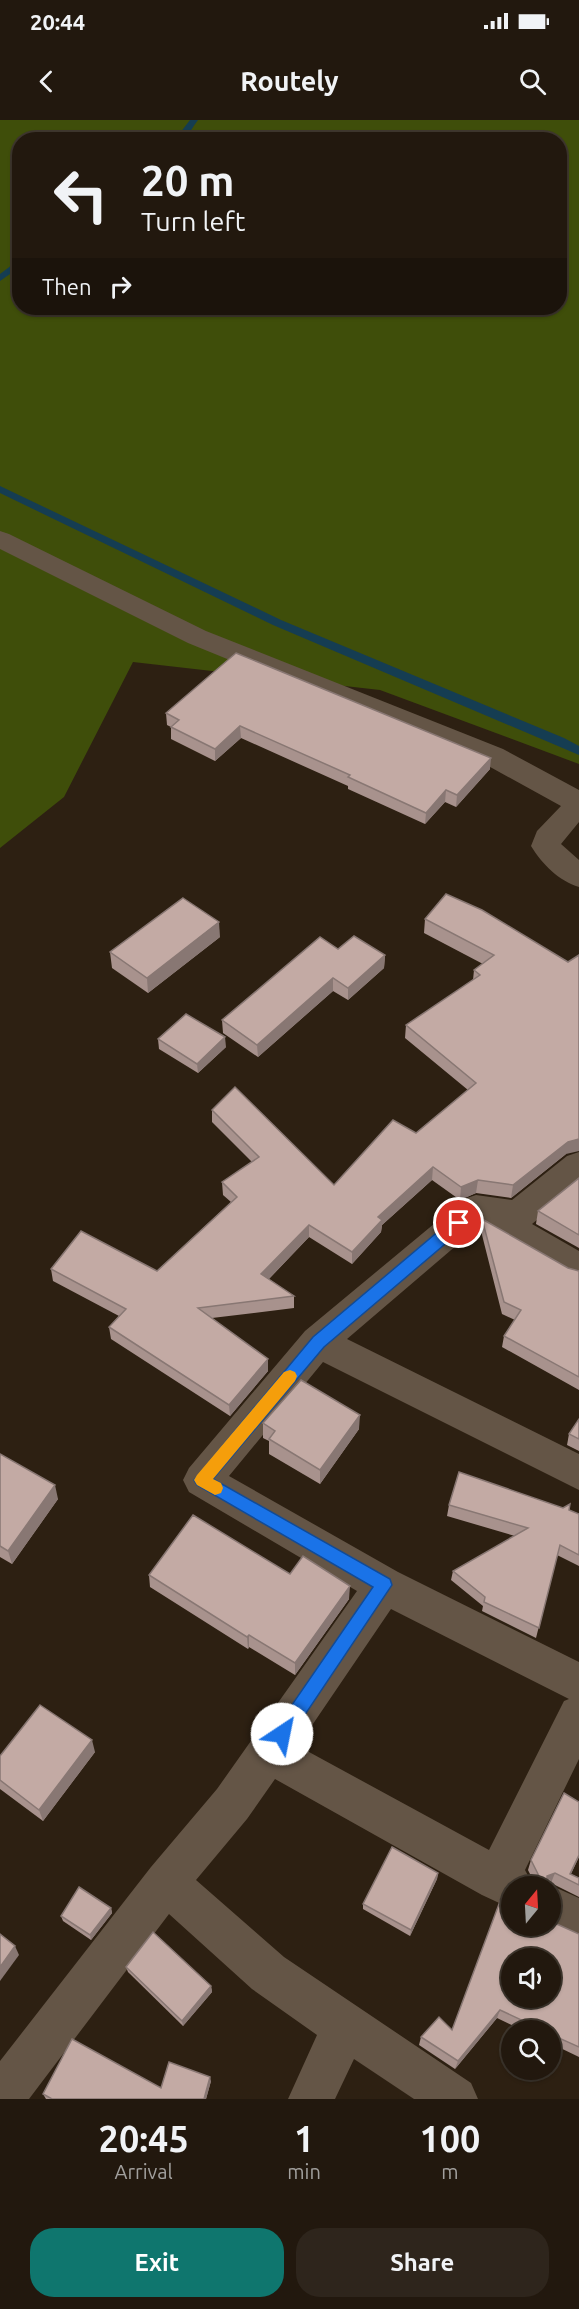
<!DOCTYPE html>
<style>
:root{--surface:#22180e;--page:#2e251c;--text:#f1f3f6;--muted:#a2a09e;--line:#3f372e;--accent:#0f766e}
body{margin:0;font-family:Ubuntu,sans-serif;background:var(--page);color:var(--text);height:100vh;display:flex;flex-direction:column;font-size:22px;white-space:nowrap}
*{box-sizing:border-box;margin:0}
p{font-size:20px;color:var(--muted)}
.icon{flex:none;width:33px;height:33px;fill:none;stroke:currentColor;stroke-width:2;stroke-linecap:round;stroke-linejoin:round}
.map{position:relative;height:1979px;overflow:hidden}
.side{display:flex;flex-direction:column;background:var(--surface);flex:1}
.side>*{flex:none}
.hud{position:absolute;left:12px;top:12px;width:555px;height:183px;border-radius:24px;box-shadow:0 2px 4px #0004,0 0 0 2px var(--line);background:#22180e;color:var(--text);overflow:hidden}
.needle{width:39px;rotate:18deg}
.tools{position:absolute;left:501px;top:1756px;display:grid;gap:12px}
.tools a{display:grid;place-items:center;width:60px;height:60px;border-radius:50%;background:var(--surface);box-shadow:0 2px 4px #0004,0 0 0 2px var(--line);font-size:30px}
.pin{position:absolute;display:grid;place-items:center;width:51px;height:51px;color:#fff;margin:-26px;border:3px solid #fff;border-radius:50%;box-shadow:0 2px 6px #0007}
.me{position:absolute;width:66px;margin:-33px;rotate:34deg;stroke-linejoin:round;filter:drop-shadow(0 0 4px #0008)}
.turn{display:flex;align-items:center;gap:21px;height:126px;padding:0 30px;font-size:27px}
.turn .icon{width:78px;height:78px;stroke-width:2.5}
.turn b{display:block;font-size:42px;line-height:51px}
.then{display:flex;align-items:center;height:57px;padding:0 30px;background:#0003;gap:12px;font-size:22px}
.eta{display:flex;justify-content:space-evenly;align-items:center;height:102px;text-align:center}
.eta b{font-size:36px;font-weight:600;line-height:42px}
.button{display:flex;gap:12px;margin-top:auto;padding:12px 30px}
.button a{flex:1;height:69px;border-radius:24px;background:var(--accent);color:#fff;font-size:24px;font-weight:600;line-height:69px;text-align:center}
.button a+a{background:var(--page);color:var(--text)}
.status{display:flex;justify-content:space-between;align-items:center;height:42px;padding:0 30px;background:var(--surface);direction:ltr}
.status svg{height:16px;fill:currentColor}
header{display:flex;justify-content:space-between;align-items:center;height:78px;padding:0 30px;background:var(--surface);font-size:27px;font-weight:600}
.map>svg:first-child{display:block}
</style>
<div class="status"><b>20:44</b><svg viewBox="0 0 49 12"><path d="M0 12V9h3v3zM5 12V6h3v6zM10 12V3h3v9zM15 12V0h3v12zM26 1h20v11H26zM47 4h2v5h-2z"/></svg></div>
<header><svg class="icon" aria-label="back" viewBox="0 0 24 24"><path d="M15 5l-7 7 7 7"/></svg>Routely<svg class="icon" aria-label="search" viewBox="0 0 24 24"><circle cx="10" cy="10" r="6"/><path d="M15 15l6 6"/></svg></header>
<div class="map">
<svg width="579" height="1979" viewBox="0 0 579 1979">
<rect width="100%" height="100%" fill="#2d2012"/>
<path fill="#3f4e0a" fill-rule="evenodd" d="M0,0H579V644L380,570L133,542L64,677L0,728ZM20,20H560V188H20Z"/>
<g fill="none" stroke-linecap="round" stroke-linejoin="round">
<g fill="#153d52" fill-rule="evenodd">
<path d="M190,0H198C189,12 188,20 171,20L180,13Z"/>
<path d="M20,139V147L0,161V154Z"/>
<path d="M0,366L281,500L564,618L579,626V635L273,505L0,373Z"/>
</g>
<g fill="#645546" fill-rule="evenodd">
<path d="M0,411L9,414L206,511L503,629L579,670V702L561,724L579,740V767C559,761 542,744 531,726L537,711L561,686L483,643L188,523L0,429Z"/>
<path d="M579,1032V1065L532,1104L579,1131V1163L567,1158L478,1107L347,1219L579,1334V1370L323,1242L229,1356L398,1452L579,1542V1639L525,1750L534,1767H512V1789L482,1775L275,1659L247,1699L196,1760L284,1837L471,1963L478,1979H414L354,1939L335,1979H288L317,1915L252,1869L169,1794L29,1979H0V1941L151,1747L217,1669L357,1471L189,1372L183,1360L189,1348L305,1211L464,1079L476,1075L512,1080L567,1036ZM391,1489L569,1579L564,1581L489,1730L298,1626Z"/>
<path d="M550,1765L579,1778V1823L542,1806H550V1767H545Z"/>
</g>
</g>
<g fill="#a8928d">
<path d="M166,593L490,649L456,687L445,682L425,704L348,669V666L241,618L215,641L171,619V607L167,605Z"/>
<path d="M482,790L566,1034L511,1078L476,1073L460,1080L432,1060L382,1105L381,1112L352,1144L309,1117L269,1159L294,1176V1188L212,1198L268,1239V1251L230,1296L111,1219L109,1207L119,1196L53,1161L51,1149L157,1151L231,1082L223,1075L222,1062L252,1042L212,1002V990L334,1065L416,1013L468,970L405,918L406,905L473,860L474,850L483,844L424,813L425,799Z"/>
<path d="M220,817L148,873L112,848L110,832Z"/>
<path d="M338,829L385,835L384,848L348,880L333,871L258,937L223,913L222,900Z"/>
<path d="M158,919L226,927L198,953L159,929Z"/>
<path d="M579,1058V1128L536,1104L538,1091Z"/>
<path d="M482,1099L568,1148L579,1151V1270L502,1227L504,1216L515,1200L502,1194L481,1111Z"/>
<path d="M579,1299V1331L567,1325L569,1314Z"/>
<path d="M263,1303L359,1309L320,1364L269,1334V1321L263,1318Z"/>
<path d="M0,1334L58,1379L12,1444L0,1437Z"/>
<path d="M449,1385L569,1390L579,1394V1446L557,1435L536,1518L482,1491L483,1486L451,1460L453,1451L515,1416L447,1396Z"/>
<path d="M290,1454L349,1479L295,1555L249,1527L248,1529L150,1467L149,1455Z"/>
<path d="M95,1632L43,1701L0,1669V1636Z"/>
<path d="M579,1682V1737L571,1754L579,1758V1777L551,1763V1794L550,1797V1767H515L517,1759L532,1758L528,1750L531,1740Z"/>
<path d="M438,1753L437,1759L410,1816L363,1789V1784Z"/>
<path d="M111,1788L112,1793L91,1820L63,1801L61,1796Z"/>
<path d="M512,1806L579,1814V1937L550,1923V1911H524L497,1898L455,1949L419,1925L421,1917L452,1910Z"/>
<path d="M126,1847L211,1866L212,1872L183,1906L128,1852Z"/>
<path d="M211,1961L206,1979H46L43,1974L161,1968Z"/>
</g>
<g fill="#887773">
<path d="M240,606L241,618L215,641V629Z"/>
<path d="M491,638L490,649L456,687L457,675Z"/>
<path d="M446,670L445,682L425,704L426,693Z"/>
<path d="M219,802L220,817L148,873L147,858Z"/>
<path d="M385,835L384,848L348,880V868Z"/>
<path d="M333,858V871L258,937L257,925Z"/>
<path d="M225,917L226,927L198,953L197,944Z"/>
<path d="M579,1019V1031L566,1034L511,1078L513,1065L568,1022Z"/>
<path d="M433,1047L432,1060L382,1105L381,1112L352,1144V1132L378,1097Z"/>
<path d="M478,1060L476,1073L460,1080L461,1067Z"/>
<path d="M309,1105V1117L262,1166L261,1154Z"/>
<path d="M268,1239V1251L230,1296L229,1285Z"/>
<path d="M360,1295L359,1309L320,1364V1350Z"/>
<path d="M55,1365L58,1379L12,1444L8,1431Z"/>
<path d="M350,1466L349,1479L295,1555V1543Z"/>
<path d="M249,1515V1527L248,1529L247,1517Z"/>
<path d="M92,1620L95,1632L43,1701L39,1690Z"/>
<path d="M438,1753L437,1759L410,1816L411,1810Z"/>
<path d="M555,1753L551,1763L543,1766L547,1756Z"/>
<path d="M111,1788L112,1793L91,1820L90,1815Z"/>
<path d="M15,1826L19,1835L0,1861V1847Z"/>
<path d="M211,1866L212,1872L183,1906L182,1901Z"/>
<path d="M500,1890L497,1898L455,1949L458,1941Z"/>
<path d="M210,1957L211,1961L206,1979H204Z"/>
</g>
<g fill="#c3aaa4" stroke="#887773" stroke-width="1.5" fill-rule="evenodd">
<path d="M236,533L491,638L457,675L446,670L426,693L348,657L350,655L240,606L215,629L171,607L179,600L166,593Z"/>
<path d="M446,774L482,790L568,842L579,835V1019L568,1022L513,1065L478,1060L461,1067L433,1047L378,1097L382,1100L352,1132L309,1105L261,1154L294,1176L198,1188L268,1239L229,1285L109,1207L126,1189L51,1149L81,1111L157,1151L237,1077L222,1062L259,1037L212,990L235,967L334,1065L393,1000L416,1013L476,963L406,905L480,855L474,850L494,835L425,799Z"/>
<path d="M183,778L219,802L147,858L110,832Z"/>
<path d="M354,816L385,835L348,868L333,858L257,925L222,900L320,817L338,829Z"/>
<path d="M186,894L225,917L197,944L158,919Z"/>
<path d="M579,1058V1115L538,1091Z"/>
<path d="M482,1099L568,1148L579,1151V1257L504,1216L521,1190L504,1182Z"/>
<path d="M301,1260L360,1295L320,1350L269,1319L275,1311L263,1303Z"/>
<path d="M579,1299V1319L569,1314Z"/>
<path d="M0,1334L55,1365L8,1431L0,1426Z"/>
<path d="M459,1352L563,1388L570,1384L569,1390L579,1394V1435L560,1425L539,1508L484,1482L485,1477L453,1451L528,1408L449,1385Z"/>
<path d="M193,1395L290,1454L303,1436L350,1466L295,1543L249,1515L247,1517L149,1455Z"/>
<path d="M40,1585L92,1620L39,1690L0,1660V1636Z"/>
<path d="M564,1673L579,1682V1735L570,1754L579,1758V1765L555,1753L547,1756V1759H551V1794H550V1767H517V1759L540,1758L531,1740Z"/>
<path d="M392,1727L438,1753L411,1810L363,1784Z"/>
<path d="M79,1767L111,1788L90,1815L61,1796Z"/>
<path d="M502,1776L512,1780V1806H550V1801L579,1814V1927L550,1914V1911H545L500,1890L458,1941L421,1917L439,1897L452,1910ZM512,1839H550V1878H512Z"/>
<path d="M153,1812L211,1866L182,1901L126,1847Z"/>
<path d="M0,1814L15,1826L0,1847Z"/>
<path d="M72,1919L161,1968L169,1942L210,1957L204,1979H52L43,1974Z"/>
</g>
<path fill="#1a73e8" stroke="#114b97" stroke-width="1.5" d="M459,1098L464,1099L466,1103L464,1108L324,1227L213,1359L390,1459L392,1465L288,1620L282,1623L276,1620L274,1614L276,1608L373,1467L197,1365L194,1360L313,1217L453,1099Z"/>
<path fill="#f59e0b" d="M290,1250L295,1252L297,1256L295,1261L213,1359L221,1363L223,1368L221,1373L215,1375L197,1365L194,1360L197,1355L284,1252Z"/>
</svg>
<div class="tools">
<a><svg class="needle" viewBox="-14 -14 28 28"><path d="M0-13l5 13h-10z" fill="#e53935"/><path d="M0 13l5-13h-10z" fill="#a2a09e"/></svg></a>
<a><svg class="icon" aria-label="sound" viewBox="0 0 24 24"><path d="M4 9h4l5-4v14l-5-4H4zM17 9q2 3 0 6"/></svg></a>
<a><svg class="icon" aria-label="search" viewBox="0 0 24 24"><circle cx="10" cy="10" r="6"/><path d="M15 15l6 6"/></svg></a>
</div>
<div class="pin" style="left:459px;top:1103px;background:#d93025"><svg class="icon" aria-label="arrive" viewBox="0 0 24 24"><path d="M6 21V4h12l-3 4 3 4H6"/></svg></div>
<svg class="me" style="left:282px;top:1614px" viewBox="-20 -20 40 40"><circle r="19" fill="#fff"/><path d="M0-13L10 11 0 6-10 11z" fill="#1a73e8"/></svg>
<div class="hud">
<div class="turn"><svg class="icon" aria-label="left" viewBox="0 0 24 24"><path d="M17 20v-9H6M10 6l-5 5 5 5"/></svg><div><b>20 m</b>Turn left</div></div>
<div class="then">Then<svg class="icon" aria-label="right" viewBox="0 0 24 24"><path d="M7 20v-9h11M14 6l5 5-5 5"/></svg></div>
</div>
</div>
<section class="side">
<div class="eta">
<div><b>20:45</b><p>Arrival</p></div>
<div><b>1</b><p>min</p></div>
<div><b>100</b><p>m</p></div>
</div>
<div class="button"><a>Exit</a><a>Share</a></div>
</section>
